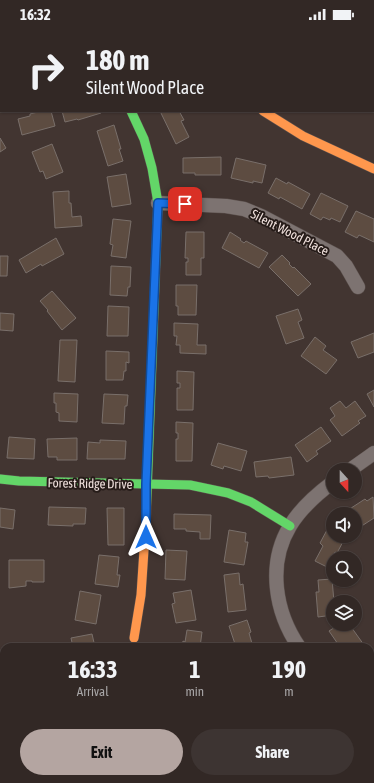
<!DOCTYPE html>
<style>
:root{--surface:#322825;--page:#3d3432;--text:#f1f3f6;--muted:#a8a6a7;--line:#4d4442;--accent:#b4a5a1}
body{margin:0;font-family:"Asap Condensed",sans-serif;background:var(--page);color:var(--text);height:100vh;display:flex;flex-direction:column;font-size:15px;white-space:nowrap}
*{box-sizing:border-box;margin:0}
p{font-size:13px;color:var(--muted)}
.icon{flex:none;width:22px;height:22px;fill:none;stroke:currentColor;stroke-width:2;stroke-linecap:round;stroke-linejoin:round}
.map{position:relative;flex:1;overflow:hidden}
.sheet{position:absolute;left:0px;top:615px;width:374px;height:140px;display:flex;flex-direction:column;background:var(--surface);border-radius:12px 12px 0 0;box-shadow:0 1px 3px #0004,0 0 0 1px var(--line)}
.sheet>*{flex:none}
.guide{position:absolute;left:0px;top:0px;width:374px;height:84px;box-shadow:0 1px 3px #0004,0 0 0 1px var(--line);background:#322825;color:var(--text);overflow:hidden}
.needle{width:26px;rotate:159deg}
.tools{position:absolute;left:326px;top:435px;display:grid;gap:8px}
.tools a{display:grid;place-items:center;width:36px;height:36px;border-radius:50%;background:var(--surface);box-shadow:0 1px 3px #0004,0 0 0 1px var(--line);font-size:20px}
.pin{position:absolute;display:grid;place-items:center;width:34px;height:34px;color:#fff;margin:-17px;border-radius:8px;box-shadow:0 2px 6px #0006}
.me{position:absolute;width:44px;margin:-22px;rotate:0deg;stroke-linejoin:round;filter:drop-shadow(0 0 3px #0008)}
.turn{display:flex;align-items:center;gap:14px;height:84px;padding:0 20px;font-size:18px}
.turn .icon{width:52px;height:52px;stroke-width:2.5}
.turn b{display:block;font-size:28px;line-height:34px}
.eta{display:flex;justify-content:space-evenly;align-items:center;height:68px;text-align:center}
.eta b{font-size:24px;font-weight:700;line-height:28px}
.button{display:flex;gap:8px;margin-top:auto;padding:8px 20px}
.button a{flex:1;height:46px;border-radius:24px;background:var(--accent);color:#111;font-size:16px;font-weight:700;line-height:46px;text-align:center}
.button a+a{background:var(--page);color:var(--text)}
.status{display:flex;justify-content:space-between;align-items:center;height:28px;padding:0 20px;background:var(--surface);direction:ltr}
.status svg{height:11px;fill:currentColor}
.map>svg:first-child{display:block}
</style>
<div class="status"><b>16:32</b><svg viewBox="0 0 49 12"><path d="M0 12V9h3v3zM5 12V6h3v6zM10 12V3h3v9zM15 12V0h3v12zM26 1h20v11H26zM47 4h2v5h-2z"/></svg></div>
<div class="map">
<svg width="374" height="755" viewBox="0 0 374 755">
<rect width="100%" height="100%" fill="#423531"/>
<g fill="#5d4c41" stroke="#796f6a">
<path d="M42,83H51L55,98L22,107L18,91L30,88V86Z"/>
<path d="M62,83H101V85L78,92L77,91L65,94Z"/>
<path d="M160,83H179L184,92L181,93L189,109L176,116Z"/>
<path d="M114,97L121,121H119L123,133L108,138L97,103Z"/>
<path d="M0,110L6,120L0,124Z"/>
<path d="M52,116L63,144L46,151L43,143L40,144L32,124Z"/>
<path d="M221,129V147H195V145H183V130Z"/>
<path d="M236,130L266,137L262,155L253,153V155L231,150Z"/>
<path d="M126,146L131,176L112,179L107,149Z"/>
<path d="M276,150L287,156L288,154L310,166L302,181L280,169L279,171L268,165Z"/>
<path d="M69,163V175H71L72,189L81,188L82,198L55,200L53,164Z"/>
<path d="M321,165L348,178L340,194L331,190L330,192L323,189L321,192L310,186Z"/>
<path d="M356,183L374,191V214L359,207L357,210L345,204Z"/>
<path d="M113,191L131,193L126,230L111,228L113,217L110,216Z"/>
<path d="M186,204H204V230H201V247H186V234H188V230H185Z"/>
<path d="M230,204L241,211L240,212L244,215L246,213L268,225L259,240L222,220Z"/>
<path d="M56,210L64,226L42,238L41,236L26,245L19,232Z"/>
<path d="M282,227L290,235L289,236L293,240L294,239L311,256L298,268L269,239Z"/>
<path d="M0,228H8L7,248H0Z"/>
<path d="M111,238L131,239L130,259H128L127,268L110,267Z"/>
<path d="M176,257H197L196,287H178V278H176Z"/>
<path d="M52,263L76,290L62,302L47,283L48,282L40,273Z"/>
<path d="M108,278L129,279L128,308H107Z"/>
<path d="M298,281L302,292L298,294L304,310L286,316L276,288Z"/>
<path d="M0,285L14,286L13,303L0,302Z"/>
<path d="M174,295L198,296L197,317H206V326L180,325V317H176L177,308H174Z"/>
<path d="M374,305V324L358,330L351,314Z"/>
<path d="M315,309L326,318L323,322L337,332L326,346L301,328Z"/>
<path d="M60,312H77L75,354L58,353Z"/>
<path d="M106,323L129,324V335L126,334V343H124L123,352H106Z"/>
<path d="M177,343L194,344L193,382H177V360H180V355H177Z"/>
<path d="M374,362V379L367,366Z"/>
<path d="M54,365L78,366L77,394L59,393V385L56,384V375H54Z"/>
<path d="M104,366L128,367L127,378H125L124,396L102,395Z"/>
<path d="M340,373L346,380L355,373L366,388L358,393L360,395L342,408L330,392L335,388L330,380Z"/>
<path d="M176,394L193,395L192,433H176V411H178V405H176Z"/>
<path d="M321,399L331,413L316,423L318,426L307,434L295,417Z"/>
<path d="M9,409L35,411L34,431L7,430Z"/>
<path d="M77,410V432H57V429H48L47,411Z"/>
<path d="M100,412L126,413L125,431H87L88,414L100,415Z"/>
<path d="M218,415L247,423L241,443L224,438L223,441L211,437Z"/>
<path d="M291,429L294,447L269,450L268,448L256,449L254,434Z"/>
<path d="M373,469L374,490L357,501L355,498V486H347L345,484L365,471L367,473Z"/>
<path d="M49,479L86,480L85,496H73V498L48,497Z"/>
<path d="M0,480L15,482L13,501L0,499Z"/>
<path d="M107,480H124V517H108Z"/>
<path d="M174,486L211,487L210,511H200V504L186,503V501H174Z"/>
<path d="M332,497L333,508H346L337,525L335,524L327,539L315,533L323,518L320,515L327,502L329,503Z"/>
<path d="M229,502L246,505L245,514H248L244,537L224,534Z"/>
<path d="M166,522L187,523L185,552L165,551Z"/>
<path d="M99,527L119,529L117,547H120L118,559L95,556Z"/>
<path d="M9,532H44V554H32V553H26V558L9,560Z"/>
<path d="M239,545L240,557L243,556L246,582L228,584L224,547Z"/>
<path d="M332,551L334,574H333V587L318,589L316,564H319L318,552Z"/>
<path d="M191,562L196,592L176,595L172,576L175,575L173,565Z"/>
<path d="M80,563L101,567L96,596L75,592Z"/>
<path d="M247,592L251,604L249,605L253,619H236L229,598Z"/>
<path d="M340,596H349L364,617L361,619H340L329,603Z"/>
<path d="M187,602L202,604L200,619H182L183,613L185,614Z"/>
<path d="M92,606L95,619H73L71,610Z"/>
<path d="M370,630L374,636V666L370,660Z"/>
<path d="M4,646V670L0,666L2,663L0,661V650Z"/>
<path d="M89,751H101L105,755H85Z"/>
<path d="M181,751H199L198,753L200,755H177Z"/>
<path d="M269,751H299L300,753L297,755H266L270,753Z"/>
<path d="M325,751H347L349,755H327Z"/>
</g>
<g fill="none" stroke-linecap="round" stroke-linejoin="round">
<g stroke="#5c514e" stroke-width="15">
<g id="street">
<path d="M145,1L146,0"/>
<path d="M373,15H374"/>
<path d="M0,60H1"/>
<path d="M158,175L226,178L244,181L261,188L337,228L346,238L358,259"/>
<path d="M350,442L374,425"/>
<path d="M299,619C275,584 267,536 290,498C300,481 317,466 333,454"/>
<path d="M0,711L4,715"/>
<path d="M370,721L374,727"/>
<path d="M37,751L41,755"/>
</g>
</g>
<g stroke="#5c514e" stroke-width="10">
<g id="fast">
<path d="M189,0V1"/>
<path d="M131,83L144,111L152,140L158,175L146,492"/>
<path d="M0,451L19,453L190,457L228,465L251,474L290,498"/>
</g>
</g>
<g stroke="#5c514e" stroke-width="10">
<g id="slow">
<path d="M263,83L303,108L374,141"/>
<path d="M134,610L141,567L146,492"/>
</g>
</g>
<use href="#street" stroke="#7d7371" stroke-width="14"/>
<use href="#fast" stroke="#63d668" stroke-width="9"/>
<use href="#slow" stroke="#ff974d" stroke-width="9"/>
</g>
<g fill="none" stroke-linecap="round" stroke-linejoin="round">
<g stroke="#114b97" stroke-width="10">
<path id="route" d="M146,509V456L158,175L185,176"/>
</g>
<use href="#route" stroke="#1a73e8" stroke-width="7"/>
</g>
<g text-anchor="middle" stroke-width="4" stroke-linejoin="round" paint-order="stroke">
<g font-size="13" fill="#f1e2de" stroke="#261c19">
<text transform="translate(290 204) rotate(27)" y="5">Silent Wood Place</text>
<text transform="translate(90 455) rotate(1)" y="5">Forest Ridge Drive</text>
</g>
</g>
</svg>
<div class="tools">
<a><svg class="needle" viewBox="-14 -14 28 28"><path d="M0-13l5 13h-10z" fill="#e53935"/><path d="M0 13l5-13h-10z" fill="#a8a6a7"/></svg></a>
<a><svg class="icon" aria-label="sound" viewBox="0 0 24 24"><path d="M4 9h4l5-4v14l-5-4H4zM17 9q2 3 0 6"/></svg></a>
<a><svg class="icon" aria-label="search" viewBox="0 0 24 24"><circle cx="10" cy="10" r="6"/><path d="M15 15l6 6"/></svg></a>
<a><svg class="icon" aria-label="layers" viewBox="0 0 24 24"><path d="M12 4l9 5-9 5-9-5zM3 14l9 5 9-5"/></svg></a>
</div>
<div class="pin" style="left:185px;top:176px;background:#d93025"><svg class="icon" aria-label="arrive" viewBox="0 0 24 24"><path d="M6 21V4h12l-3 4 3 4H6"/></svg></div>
<svg class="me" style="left:146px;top:509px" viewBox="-20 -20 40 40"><path d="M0-17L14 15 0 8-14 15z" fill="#1a73e8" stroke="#fff" stroke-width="4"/></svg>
<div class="guide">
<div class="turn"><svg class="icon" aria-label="right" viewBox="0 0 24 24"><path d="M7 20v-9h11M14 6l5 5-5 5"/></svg><div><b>180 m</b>Silent Wood Place</div></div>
</div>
<section class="sheet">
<div class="eta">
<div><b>16:33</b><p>Arrival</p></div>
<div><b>1</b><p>min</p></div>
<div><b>190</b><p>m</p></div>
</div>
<div class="button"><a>Exit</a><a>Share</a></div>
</section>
</div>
